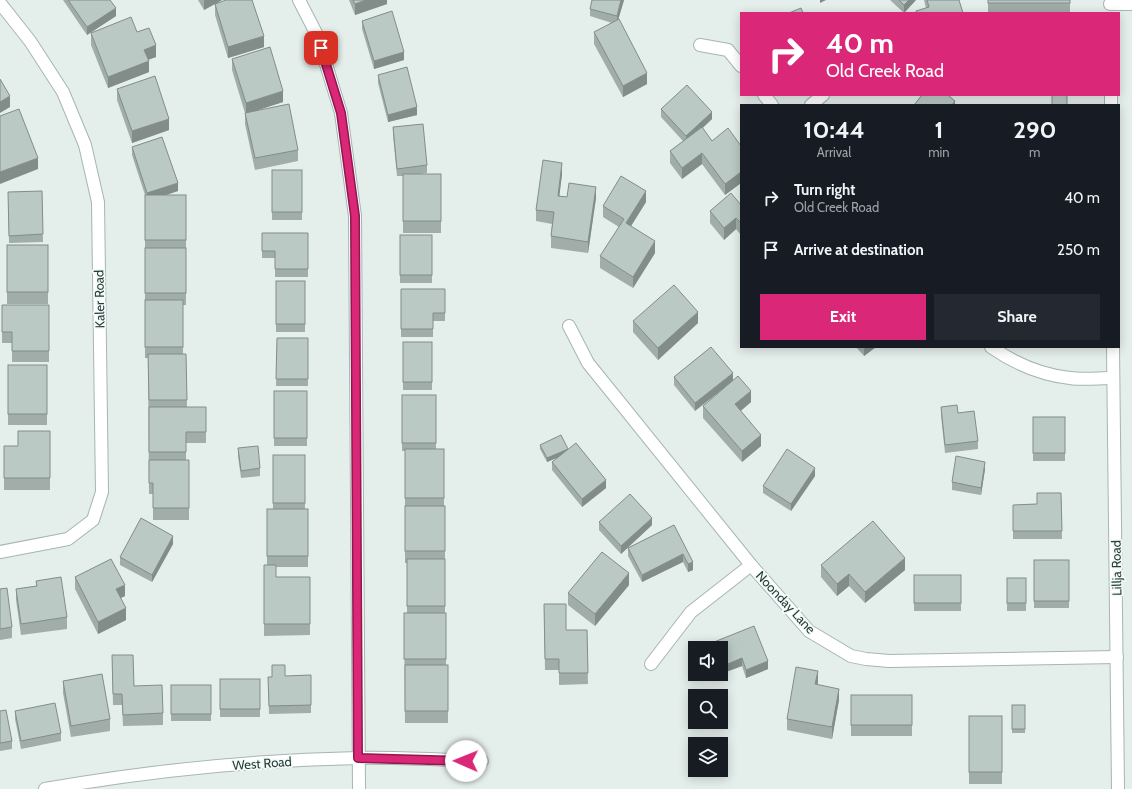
<!DOCTYPE html>
<style>
:root{--surface:#171b24;--page:#242831;--text:#f1f3f6;--muted:#9ea1a6;--accent:#db2777}
body{margin:0;font-family:Cabin,sans-serif;background:var(--page);color:var(--text);height:100vh;display:flex;flex-direction:column;font-size:15px;white-space:nowrap}
*{box-sizing:border-box;margin:0}
p{font-size:13px;color:var(--muted)}
.icon{flex:none;width:22px;height:22px;fill:none;stroke:currentColor;stroke-width:2;stroke-linecap:round;stroke-linejoin:round}
.map{position:relative;flex:1;overflow:hidden}
.drawer{position:absolute;left:740px;top:104px;width:380px;height:244px;display:flex;flex-direction:column;background:var(--surface);border-radius:0px;box-shadow:0 2px 10px #0003}
.drawer>*{flex:none}
.hud{position:absolute;left:740px;top:12px;width:380px;height:84px;border-radius:0px;box-shadow:0 2px 10px #0003;background:#db2777;color:#fff;overflow:hidden}
.tools{position:absolute;left:688px;top:641px;display:grid;gap:8px}
.tools a{display:grid;place-items:center;width:40px;height:40px;border-radius:0px;background:var(--surface);box-shadow:0 2px 10px #0003;font-size:20px}
.pin{position:absolute;display:grid;place-items:center;width:34px;height:34px;color:#fff;margin:-17px;border-radius:8px;box-shadow:0 2px 6px #0006}
.me{position:absolute;width:44px;margin:-22px;rotate:271deg;stroke-linejoin:round;filter:drop-shadow(0 0 3px #0008)}
.turn{display:flex;align-items:center;gap:14px;height:84px;padding:0 20px;font-size:18px}
.turn .icon{width:52px;height:52px;stroke-width:2.5}
.turn b{display:block;font-size:28px;line-height:34px}
.eta{display:flex;justify-content:space-evenly;align-items:center;height:68px;text-align:center}
.eta b{font-size:24px;font-weight:700;line-height:28px}
.cta{display:flex;gap:8px;margin-top:auto;padding:8px 20px}
.cta a{flex:1;height:46px;border-radius:0px;background:var(--accent);color:#fff;font-size:16px;font-weight:700;line-height:46px;text-align:center}
.cta a+a{background:var(--page);color:var(--text)}
ul{padding:0;list-style:none}
li{display:flex;align-items:center;gap:12px;height:52px;padding:0 20px}
li div{flex:1}
li b{display:block;font-size:15px}
li em{font-style:normal}
.map>svg:first-child{display:block}
</style>
<div class="map">
<svg width="1132" height="789" viewBox="0 0 1132 789">
<rect width="100%" height="100%" fill="#e4eeeb"/>
<g fill="none" stroke-linecap="round" stroke-linejoin="round">
<g stroke="#a6b6b3" stroke-width="14">
<g id="minor">
<path d="M299,0L317,35L341,113L355,216L359,789"/>
<path d="M0,3L30,41L63,92L85,145L98,202L102,492L93,520L68,539L0,552"/>
<path d="M1110,4H1132"/>
<path d="M700,45L728,50L741,66"/>
<path d="M764,95L772,105"/>
<path d="M1111,95V105"/>
<path d="M811,105L823,95"/>
<path d="M569,326L588,363L751,565L809,631L851,656L866,659L889,661L1117,657"/>
<path d="M991,347C1014,363 1042,375 1070,378C1084,380 1099,378 1113,378"/>
<path d="M1113,347L1118,789"/>
<path d="M651,664L691,612L751,565"/>
<path d="M45,789C148,771 253,760 358,758C399,757 440,760 482,761"/>
</g>
</g>
<use href="#minor" stroke="#fff" stroke-width="12"/>
</g>
<g fill="#a0ada9">
<path d="M63,0H110L116,16L87,35Z"/>
<path d="M198,0H222L217,3L264,47L228,58L215,15V4L204,10Z"/>
<path d="M349,0H387V4L355,15Z"/>
<path d="M592,0H624L618,19L647,84L623,97L594,44V32L612,23L590,16V9Z"/>
<path d="M890,0H916L904,13Z"/>
<path d="M924,0H959L963,13H916V11L926,8Z"/>
<rect x="988" y="0" width="82" height="13"/>
<path d="M362,21L404,60L374,69L362,29Z"/>
<path d="M137,32L156,57L148,60L149,72L108,88L91,45V33Z"/>
<path d="M232,59L283,102L257,110L298,150V161L255,170L245,124V113L232,70Z"/>
<path d="M378,75L417,115L388,122L378,83Z"/>
<path d="M117,89L169,130L132,143L117,100Z"/>
<path d="M661,109L712,119L702,128L712,141L741,146V183L725,195L702,164L682,179L670,163V151L683,141L661,117Z"/>
<path d="M393,127L427,165V173L419,174H441V233H403V176H397L393,135Z"/>
<path d="M132,147L178,191L166,195H186V305H183V354H186L187,407H206V443H186V460H189V520H153V494H149L148,358H145V195L132,155Z"/>
<rect x="272" y="170" width="30" height="50"/>
<path d="M562,174L559,196L567,197L596,198L588,253L551,248V236L552,224L536,221V210Z"/>
<path d="M42,191L43,242L9,243L8,200Z"/>
<path d="M646,202L631,226L655,253L633,288L600,268V256L619,227L603,217V206Z"/>
<path d="M741,205V235L736,229L724,240L710,223V211Z"/>
<path d="M262,233H308V277H275V258H262Z"/>
<rect x="400" y="235" width="32" height="48"/>
<rect x="7" y="245" width="41" height="59"/>
<rect x="276" y="281" width="29" height="51"/>
<path d="M401,289H445V321H433V337H401Z"/>
<path d="M2,305H49V362H12V343H2Z"/>
<path d="M633,321L698,323L658,360L633,332Z"/>
<path d="M277,338H308V386H276Z"/>
<rect x="403" y="342" width="29" height="48"/>
<path d="M711,347L695,411L674,385V377Z"/>
<path d="M856,347H876L864,356Z"/>
<rect x="8" y="365" width="39" height="60"/>
<rect x="274" y="391" width="33" height="55"/>
<path d="M402,395H436V449H444V506H445V613H446V665H448V723H405L404,613H407V563H405V451H402Z"/>
<path d="M751,402L740,411L761,446L742,462L703,418V406Z"/>
<path d="M941,407L958,413L978,441V449L945,453L941,415Z"/>
<rect x="1033" y="417" width="32" height="44"/>
<path d="M50,431V490H4V446H18Z"/>
<path d="M540,445L568,450L606,488L582,507L552,470V462L559,457L547,462L540,449Z"/>
<path d="M238,448L260,468V476L241,478L238,456Z"/>
<path d="M273,455H305V509H308V567H276V577H310V635L264,636V565H267V509H273Z"/>
<path d="M985,469L981,495L952,490V482Z"/>
<path d="M815,476L791,511L763,493V486Z"/>
<path d="M1061,493L1062,539H1013V505L1037,504Z"/>
<path d="M599,522L652,525L621,554L599,530Z"/>
<path d="M674,525L693,570L688,572L683,562L642,582L628,556V548Z"/>
<path d="M173,544L152,582L120,565V557Z"/>
<rect x="1034" y="560" width="35" height="48"/>
<path d="M821,565L905,570L865,603L849,586L837,596L821,577Z"/>
<rect x="914" y="575" width="47" height="36"/>
<path d="M75,577L125,596L121,598L126,620L98,634L75,589Z"/>
<rect x="1007" y="578" width="19" height="33"/>
<path d="M36,581L67,617V629L21,635L16,600V589L36,586Z"/>
<path d="M629,585L595,626L568,605V593Z"/>
<path d="M0,589L12,627V638L0,640Z"/>
<path d="M544,604L566,630H587L588,684L559,685V670H545Z"/>
<path d="M714,642L768,669L746,678L742,666L723,673L721,669V648H714Z"/>
<path d="M112,655L134,686L163,713V725L123,726L122,705H113Z"/>
<path d="M311,675V713L269,714L268,677Z"/>
<rect x="220" y="679" width="40" height="38"/>
<path d="M63,681L110,719V731L71,737L63,693Z"/>
<path d="M818,682L817,685L839,700L832,739L787,730V719Z"/>
<rect x="171" y="685" width="40" height="36"/>
<rect x="851" y="695" width="61" height="41"/>
<rect x="1012" y="705" width="13" height="28"/>
<path d="M0,711L12,741V749L0,751Z"/>
<path d="M15,711L61,733V741L21,749L15,719Z"/>
<rect x="969" y="716" width="33" height="68"/>
</g>
<g fill="#828d89">
<path d="M204,0H222L204,10Z"/>
<path d="M366,0H387V4L355,15V4Z"/>
<path d="M621,0H624L617,24V16Z"/>
<path d="M820,0H826L820,3Z"/>
<path d="M909,0H916L904,13V5Z"/>
<path d="M116,8V16L87,35V27Z"/>
<path d="M264,36V47L228,58V47Z"/>
<path d="M156,45V57L144,61V50Z"/>
<path d="M404,52V60L374,69V61Z"/>
<path d="M149,61V72L108,88V77Z"/>
<path d="M647,73V84L623,97V86Z"/>
<path d="M283,91V102L246,114V103Z"/>
<path d="M10,96V107L0,113V102Z"/>
<path d="M955,101V105H952Z"/>
<path d="M417,107V115L388,122V115Z"/>
<path d="M712,112V119L686,144V136Z"/>
<path d="M169,119V130L132,143V131Z"/>
<path d="M702,153V164L682,179V168Z"/>
<path d="M38,158V169L0,184V172Z"/>
<path d="M562,163V174L558,208V196Z"/>
<path d="M741,172V183L725,195V184Z"/>
<path d="M178,183V191L147,201V193Z"/>
<path d="M596,187V198L588,253V242Z"/>
<path d="M646,191V202L626,234V223Z"/>
<path d="M736,218V229L724,240V228Z"/>
<path d="M655,241V253L633,288V277Z"/>
<path d="M698,312V323L658,360V348Z"/>
<path d="M866,347H876L864,356V349Z"/>
<path d="M733,373V381L695,411V403Z"/>
<path d="M751,391V402L735,416V404Z"/>
<path d="M761,435V446L742,462V451Z"/>
<path d="M568,449V453L547,462V458Z"/>
<path d="M985,462V469L981,495V488Z"/>
<path d="M815,468V476L791,511V504Z"/>
<path d="M606,480V488L582,507V499Z"/>
<path d="M652,518V525L621,554V546Z"/>
<path d="M173,536V544L152,582V575Z"/>
<path d="M683,554V562L642,582V575Z"/>
<path d="M905,558V570L865,603V592Z"/>
<path d="M693,562V570L688,572V564Z"/>
<path d="M629,573V585L595,626V614Z"/>
<path d="M849,574V586L837,596V584Z"/>
<path d="M125,585V596L116,600V589Z"/>
<path d="M126,608V620L98,634V622Z"/>
<path d="M742,658V666L723,673V666Z"/>
<path d="M768,661V669L746,678V670Z"/>
<path d="M818,671V682L815,696V684Z"/>
<path d="M839,689V700L832,739V727Z"/>
</g>
<g fill="#bac9c4" stroke="#828d89">
<path d="M68,0H110L116,8L87,27Z"/>
<path d="M226,0H252L264,36L228,47L215,4Z"/>
<path d="M353,0H366L355,4Z"/>
<path d="M592,0H621L617,16L590,9Z"/>
<path d="M899,0H909L904,5Z"/>
<path d="M927,0H959L963,13H916V11L929,7Z"/>
<rect x="988" y="0" width="82" height="3"/>
<path d="M801,8L803,13H789Z"/>
<path d="M392,11L404,52L374,61L362,21Z"/>
<path d="M131,17L137,32L149,28L156,45L144,50L149,61L108,77L91,33Z"/>
<path d="M619,19L647,73L623,86L594,32Z"/>
<path d="M270,47L283,91L246,103L232,59Z"/>
<path d="M407,67L417,107L388,115L378,75Z"/>
<path d="M155,76L169,119L132,131L117,89Z"/>
<path d="M0,79L10,96L0,102Z"/>
<path d="M687,85L712,112L686,136L661,109Z"/>
<path d="M922,95H948L955,101L952,105H914Z"/>
<rect x="1052" y="95" width="15" height="10"/>
<path d="M289,104L298,150L255,158L245,113Z"/>
<path d="M19,109L38,158L0,172V116Z"/>
<path d="M423,124L427,165L397,169L393,127Z"/>
<path d="M702,127L712,141L728,128L741,146V172L725,184L702,153L682,168L670,151Z"/>
<path d="M162,137L178,183L147,193L132,147Z"/>
<path d="M543,160L562,163L558,196L567,197L569,183L596,187L588,242L551,236L554,212L536,210Z"/>
<rect x="272" y="170" width="30" height="42"/>
<rect x="403" y="174" width="38" height="47"/>
<path d="M621,176L646,191L626,223L655,241L633,277L600,256L624,219L603,206Z"/>
<path d="M42,191L43,234L9,236L8,192Z"/>
<path d="M731,193L741,205V223L736,218L724,228L710,211Z"/>
<rect x="145" y="195" width="41" height="45"/>
<path d="M262,233H308V269H275V251H262Z"/>
<rect x="400" y="235" width="32" height="40"/>
<rect x="7" y="245" width="41" height="47"/>
<rect x="145" y="248" width="41" height="45"/>
<rect x="276" y="281" width="29" height="43"/>
<path d="M674,285L698,312L658,348L633,321Z"/>
<path d="M401,289H445V313H433V329H401Z"/>
<rect x="145" y="300" width="38" height="47"/>
<path d="M2,305H49V351H12V332H2Z"/>
<path d="M277,338H308V379H276Z"/>
<rect x="403" y="342" width="29" height="40"/>
<path d="M711,347L733,373L695,403L674,377Z"/>
<path d="M148,354H186L187,400H149Z"/>
<rect x="8" y="365" width="39" height="49"/>
<path d="M738,376L751,391L735,404L761,435L742,451L703,406Z"/>
<rect x="274" y="391" width="33" height="47"/>
<rect x="402" y="395" width="34" height="48"/>
<path d="M957,405L958,413L974,411L978,441L945,445L941,407Z"/>
<path d="M149,407H206V432H186V452H149Z"/>
<rect x="1033" y="417" width="32" height="36"/>
<path d="M18,431H50V478H4V446H18Z"/>
<path d="M561,435L568,449L547,458L540,445Z"/>
<path d="M576,443L606,480L582,499L552,462Z"/>
<path d="M258,446L260,468L241,471L238,448Z"/>
<rect x="405" y="449" width="39" height="49"/>
<path d="M787,449L815,468L791,504L763,486Z"/>
<rect x="273" y="455" width="32" height="48"/>
<path d="M956,456L985,462L981,488L952,482Z"/>
<path d="M149,460H189V508H153V483H149Z"/>
<path d="M1037,493H1061L1062,531H1013V505L1037,504Z"/>
<path d="M630,494L652,518L621,546L599,522Z"/>
<rect x="405" y="506" width="40" height="45"/>
<rect x="267" y="509" width="41" height="47"/>
<path d="M141,518L173,536L152,575L120,557Z"/>
<path d="M873,521L905,558L865,592L849,574L837,584L821,565Z"/>
<path d="M674,525L693,562L688,564L683,554L642,575L628,548Z"/>
<path d="M602,552L629,573L595,614L568,593Z"/>
<path d="M111,559L125,585L116,589L126,608L98,622L75,577Z"/>
<rect x="407" y="559" width="38" height="47"/>
<rect x="1034" y="560" width="35" height="41"/>
<path d="M264,565H276V577H310V624H264Z"/>
<rect x="914" y="575" width="47" height="28"/>
<path d="M61,577L67,617L21,624L16,589L37,586L36,581Z"/>
<rect x="1007" y="578" width="19" height="25"/>
<path d="M7,588L12,627L0,629V589Z"/>
<path d="M544,604H566V630H587L588,673H559V659H545Z"/>
<rect x="404" y="613" width="42" height="46"/>
<path d="M754,626L768,661L746,670L742,658L723,666L721,661V648H716L714,642Z"/>
<path d="M112,655H133L134,686L162,685L163,713L123,715L122,694H113Z"/>
<path d="M272,665H285V676L311,675V705L269,706L268,677H272Z"/>
<rect x="405" y="665" width="43" height="46"/>
<path d="M796,667L818,671L815,684L839,689L832,727L787,719Z"/>
<path d="M102,674L110,719L71,726L63,681Z"/>
<rect x="220" y="679" width="40" height="30"/>
<rect x="171" y="685" width="40" height="29"/>
<rect x="851" y="695" width="61" height="30"/>
<path d="M55,703L61,733L21,741L15,711Z"/>
<rect x="1012" y="705" width="13" height="24"/>
<path d="M6,710L12,741L0,743V711Z"/>
<rect x="969" y="716" width="33" height="56"/>
</g>
<g fill="none" stroke-linecap="round" stroke-linejoin="round">
<g stroke="#8e194d" stroke-width="10">
<path id="route" d="M321,48L341,113L355,216L358,758L466,761"/>
</g>
<use href="#route" stroke="#db2777" stroke-width="7"/>
</g>
<g text-anchor="middle" stroke-width="3.5" stroke-linejoin="round" paint-order="stroke">
<g font-size="13" fill="#23403b" stroke="#f5faf8">
<text transform="translate(99 299) rotate(-91)" y="5">Kaler Road</text>
<text transform="translate(1116 568) rotate(-91)" y="5">Lillja Road</text>
<text transform="translate(786 602) rotate(47)" y="5">Noonday Lane</text>
<text transform="translate(262 763) rotate(-4)" y="5">West Road</text>
</g>
</g>
</svg>
<div class="tools">
<a><svg class="icon" aria-label="sound" viewBox="0 0 24 24"><path d="M4 9h4l5-4v14l-5-4H4zM17 9q2 3 0 6"/></svg></a>
<a><svg class="icon" aria-label="search" viewBox="0 0 24 24"><circle cx="10" cy="10" r="6"/><path d="M15 15l6 6"/></svg></a>
<a><svg class="icon" aria-label="layers" viewBox="0 0 24 24"><path d="M12 4l9 5-9 5-9-5zM3 14l9 5 9-5"/></svg></a>
</div>
<div class="pin" style="left:321px;top:48px;background:#d93025"><svg class="icon" aria-label="arrive" viewBox="0 0 24 24"><path d="M6 21V4h12l-3 4 3 4H6"/></svg></div>
<svg class="me" style="left:466px;top:761px" viewBox="-20 -20 40 40"><circle r="19" fill="#fff"/><path d="M0-13L10 11 0 6-10 11z" fill="#db2777"/></svg>
<div class="hud">
<div class="turn"><svg class="icon" aria-label="right" viewBox="0 0 24 24"><path d="M7 20v-9h11M14 6l5 5-5 5"/></svg><div><b>40 m</b>Old Creek Road</div></div>
</div>
<section class="drawer">
<div class="eta">
<div><b>10:44</b><p>Arrival</p></div>
<div><b>1</b><p>min</p></div>
<div><b>290</b><p>m</p></div>
</div>
<ul>
<li><svg class="icon" aria-label="right" viewBox="0 0 24 24"><path d="M7 20v-9h11M14 6l5 5-5 5"/></svg><div><b>Turn right</b><p>Old Creek Road</p></div><em>40 m</em></li>
<li><svg class="icon" aria-label="arrive" viewBox="0 0 24 24"><path d="M6 21V4h12l-3 4 3 4H6"/></svg><div><b>Arrive at destination</b></div><em>250 m</em></li>
</ul>
<div class="cta"><a>Exit</a><a>Share</a></div>
</section>
</div>
